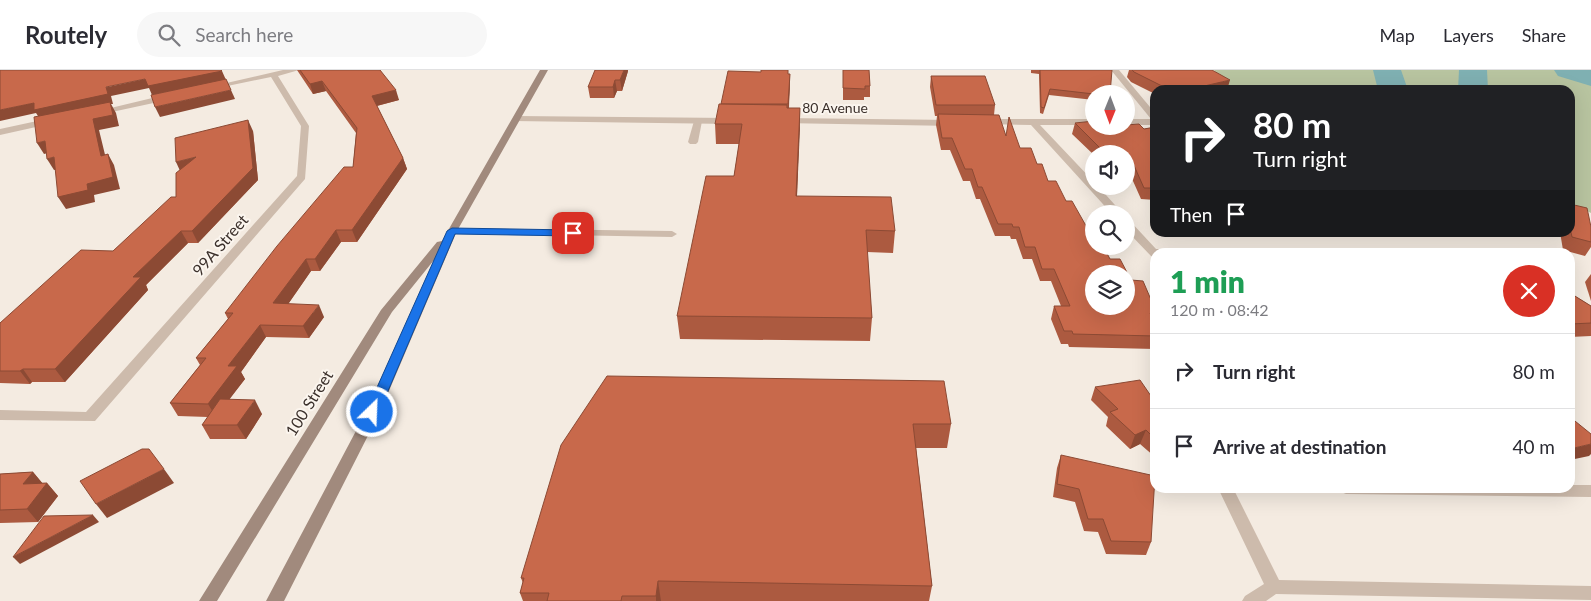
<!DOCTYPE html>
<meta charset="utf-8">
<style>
:root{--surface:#fff;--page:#f7f7f7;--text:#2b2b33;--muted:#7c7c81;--line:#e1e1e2}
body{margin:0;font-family:Lato,sans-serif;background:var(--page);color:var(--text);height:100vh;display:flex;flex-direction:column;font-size:19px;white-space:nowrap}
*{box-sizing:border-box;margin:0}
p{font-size:16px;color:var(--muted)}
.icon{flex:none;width:28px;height:28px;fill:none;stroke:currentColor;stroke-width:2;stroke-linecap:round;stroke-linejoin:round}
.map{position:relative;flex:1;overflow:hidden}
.sheet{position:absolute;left:1150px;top:178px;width:425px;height:245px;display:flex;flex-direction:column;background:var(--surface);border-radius:15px;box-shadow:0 5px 20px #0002}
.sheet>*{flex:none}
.guide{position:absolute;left:1150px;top:15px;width:425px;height:152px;border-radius:15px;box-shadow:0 5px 20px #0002;background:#202124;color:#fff;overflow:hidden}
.needle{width:32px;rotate:181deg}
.buttons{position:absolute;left:1085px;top:15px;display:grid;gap:10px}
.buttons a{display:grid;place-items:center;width:50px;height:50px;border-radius:50%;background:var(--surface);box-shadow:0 5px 20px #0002;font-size:25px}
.pin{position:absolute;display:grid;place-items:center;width:42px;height:42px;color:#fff;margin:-21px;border-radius:10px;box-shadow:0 2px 8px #0006}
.me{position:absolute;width:55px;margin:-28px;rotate:24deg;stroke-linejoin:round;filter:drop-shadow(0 0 4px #0008)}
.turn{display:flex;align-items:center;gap:18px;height:105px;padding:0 20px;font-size:22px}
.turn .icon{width:65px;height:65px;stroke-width:2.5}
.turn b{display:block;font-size:35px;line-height:42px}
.then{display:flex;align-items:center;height:48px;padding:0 20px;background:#0003;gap:10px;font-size:19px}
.round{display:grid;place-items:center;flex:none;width:52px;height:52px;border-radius:26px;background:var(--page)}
.overview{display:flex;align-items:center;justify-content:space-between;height:85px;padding:0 20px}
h1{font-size:30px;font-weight:800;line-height:38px;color:#1e9e55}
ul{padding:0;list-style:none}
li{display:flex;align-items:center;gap:15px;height:75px;padding:0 20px;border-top:1px solid var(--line)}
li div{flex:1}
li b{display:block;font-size:19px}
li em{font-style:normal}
header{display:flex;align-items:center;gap:30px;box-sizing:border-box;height:70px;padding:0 25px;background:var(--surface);border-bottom:1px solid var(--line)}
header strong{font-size:24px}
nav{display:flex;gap:28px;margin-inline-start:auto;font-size:18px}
.search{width:350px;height:45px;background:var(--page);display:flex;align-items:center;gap:12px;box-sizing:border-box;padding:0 18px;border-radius:28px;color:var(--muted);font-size:19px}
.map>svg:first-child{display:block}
</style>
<header>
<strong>Routely</strong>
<div class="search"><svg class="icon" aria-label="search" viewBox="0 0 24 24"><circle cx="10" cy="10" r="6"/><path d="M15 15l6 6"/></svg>Search here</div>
<nav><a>Map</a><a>Layers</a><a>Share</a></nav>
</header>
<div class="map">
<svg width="1591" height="531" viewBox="0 0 1591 531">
<rect width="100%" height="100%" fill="#f4ebe1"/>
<path fill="#b8c4a0" d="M1214,0H1591V143L1570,132V20H1231Z"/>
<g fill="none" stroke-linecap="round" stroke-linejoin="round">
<g fill="#7fb0b2" fill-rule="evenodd">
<path d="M1373,0H1401L1408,20H1378Z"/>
<path d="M1459,0H1487L1488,20H1458Z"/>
<path d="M1554,0H1591V16L1558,6Z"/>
</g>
<g fill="#cdbbac" fill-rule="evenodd">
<path d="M698,48L702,51L698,72L696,74H690L688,72L694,51Z"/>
<path d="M452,158L672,161L677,164L672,167L448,163L447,161L448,159Z"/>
</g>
<g fill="#cdbbac" fill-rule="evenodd">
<path d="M283,0H299L278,6L309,56L305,109L95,351L0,350V340L86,342L297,106L301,56L271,7L213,19L209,17Z"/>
<path d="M1111,0H1119L1155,43V55H1126V49H1151Z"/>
<path d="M169,24L172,25V29L98,45L94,42Z"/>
<path d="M516,46L731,48L735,51L731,54L513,51V47Z"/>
<path d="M51,48L55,51L54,53L0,65V59Z"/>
<path d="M784,48L954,50L958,53L954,56L781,53L780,51Z"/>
<path d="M986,49H1094V55H1040L1094,112V116H1098L1123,144H1112L1031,55L983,54V50Z"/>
<path d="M1126,150L1130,151L1156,179H1519L1525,182H1155V187L1151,186L1126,160Z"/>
<path d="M1570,415H1591V427L1346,424L1341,422L1338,418H1570Z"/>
<path d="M1218,418H1233L1279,510L1591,516V530L1276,524L1266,531H1242L1245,526L1264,514Z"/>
</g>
<path fill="#a18a7d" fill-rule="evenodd" d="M540,0H548L457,161L380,342L284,531H266L366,342L434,190L392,242L217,531H199L381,240L437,172L442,171Z"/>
</g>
<g fill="#ac5a40">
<path d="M297,0H380L399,30L377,36L403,88L407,99L357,172H341L320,201H311L288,234L324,247L309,268L266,267L241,302L245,309L229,329L262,344L246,369H210L202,355L208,347L178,346L170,333L200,295L196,288L228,249L225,243L353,97L356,63L326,21L313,24Z"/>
<path d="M843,0H869L870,16V27H864V30H843Z"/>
<path d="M1031,0H1112L1094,24V30L1049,25L1043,44L1040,43L1039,4L1031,3Z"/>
<path d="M1129,0H1212L1227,20H1155V24L1131,12L1127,7Z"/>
<path d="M628,1L622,21H617L614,28H590L588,17Z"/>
<path d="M788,4H790L789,38H800L797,126L895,161L893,183L867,182L872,248L870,271L680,269L677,246L734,106L739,74H716L715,54L721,34Z"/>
<path d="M931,6L995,35L994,45L1006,66L1037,94L1048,111L1066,131L1094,170L1110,189L1131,210L1155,239V249L1154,251L1155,253V279L1069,277L1068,274H1061L1051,249L1054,236H1061L1051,211H1040L1032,189H1023L1016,169H1011L1010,166H995L980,129H976L970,111H963L950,80H941L936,55L937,46H935L930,17Z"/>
<path d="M1075,53L1107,57L1144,59L1155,57V130L1141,129L1129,102L1126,84H1094V85L1072,64Z"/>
<path d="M253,61L258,110L198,173H188L146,215L148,220L65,312H32L30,314L0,313V253L113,181Z"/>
<path d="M1570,134L1591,157V177L1585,186L1563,180L1560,162H1570Z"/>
<path d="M1172,162H1220V164Z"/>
<path d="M1242,162H1266V164Z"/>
<path d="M1326,162H1442L1441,165L1419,163L1416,167L1386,165L1385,167Z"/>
<path d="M1591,204V231L1585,212Z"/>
<path d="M1570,223L1591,236V266L1570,267Z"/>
<path d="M607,306L951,354L947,378H916L932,516L929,531H523L520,523L523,513L521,508Z"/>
<path d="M1095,317L1151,326H1155V387L1140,374L1130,379L1106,356L1108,347L1091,330Z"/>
<path d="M1061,385L1151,472L1146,485L1106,484L1098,462L1084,461L1075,432L1053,427L1057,398Z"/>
<path d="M33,402L42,413H47L58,426L38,452L0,453V404Z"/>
</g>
<g fill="#8c4a34">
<path d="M624,0H628V1L622,21L620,10Z"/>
<path d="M222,1L226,10L152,25L149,18L111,26L113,34H111L116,43L119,56L99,60L108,97L40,49L36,43L0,51V40L145,9Z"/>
<path d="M790,4V15L788,46V34Z"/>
<path d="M615,10L617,21L614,28L613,17Z"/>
<path d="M1230,10L1227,20H1187Z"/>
<path d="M322,11L326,21L313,24L310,14Z"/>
<path d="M231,20L235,29L160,47L155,37Z"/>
<path d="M396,20L399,30L376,36L372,26Z"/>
<path d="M800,38V58L796,147V126Z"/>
<path d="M248,50L253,61L258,110L198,173L192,161Z"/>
<path d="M45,71L52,82L44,84L37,73Z"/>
<path d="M108,84L114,95L120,119L94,125L95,132L66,139L58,127L87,114Z"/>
<path d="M54,87L61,99L54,100L47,89Z"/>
<path d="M196,87L181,103L176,92Z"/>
<path d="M403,88L407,99L357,172L352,160Z"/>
<path d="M1126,91H1132L1129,102H1126Z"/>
<path d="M336,160L341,172L320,201L315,189Z"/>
<path d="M181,161L188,173L146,215L148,220L65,312L55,299L133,207Z"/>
<path d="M306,189L311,201L280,246L273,233Z"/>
<path d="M319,235L324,247L309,268L303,256Z"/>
<path d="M260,255L266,267L241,302L245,309L216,347L208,334L228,296Z"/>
<path d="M23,299L32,312L30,314L20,301Z"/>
<path d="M255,330L262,344L246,369L237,355Z"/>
<path d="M1146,360L1140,374L1130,379L1135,365Z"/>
<path d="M1591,374V384L1589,386L1570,390V379Z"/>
<path d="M164,399L174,413L107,448L96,434Z"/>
<path d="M33,402L44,415L23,414Z"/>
<path d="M47,413L58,426L38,452L27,439Z"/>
<path d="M93,445L99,452L20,494L13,487Z"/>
<path d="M658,511L661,531H656V526Z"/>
</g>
<g fill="#c8694b" stroke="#8c4a34" fill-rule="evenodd">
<path d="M0,0H221L222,1L148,16L145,9L106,17L108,24L34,40V33L0,40Z"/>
<path d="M300,0H380L396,20L372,26L403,88L352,160H336L315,189H306L273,233L319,235L303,256L260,255L228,296H237L208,334L170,333L206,288H196L233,243H225L277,176L344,97H353L357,58L322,11L310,14Z"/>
<path d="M595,0H624L620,10H615L613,17H588Z"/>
<path d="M761,0H788V4H790L788,34H721L728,1L761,2Z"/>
<path d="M843,0H869L870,16H865V19L843,18Z"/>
<path d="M1040,0H1112L1110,24H1094L1050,19L1044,38L1041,37Z"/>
<path d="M1132,0H1212L1230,10L1187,20H1170L1134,2Z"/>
<path d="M931,6H985L995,35H936Z"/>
<path d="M226,9L231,20L155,37L151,25Z"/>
<path d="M110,32L113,45L93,49L101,86L108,84L113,107L87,114L88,120L58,127L54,87L47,89L45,71L37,73L34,47Z"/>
<path d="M719,34L787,35V38H800L796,126L891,127L895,161L866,160L872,248L677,246L706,106H734L742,54H715Z"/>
<path d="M938,44L999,45L1006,66L1009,47L1020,78H1031L1037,94H1042L1048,111H1056L1066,131H1072L1094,170V176H1103L1110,189H1120L1131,210L1143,211L1155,239V243H1150L1155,253V266L1073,264L1072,261H1064L1054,236H1070L1054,199H1042L1035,177H1025L1019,157H1013L1012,154H998L982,117H978L972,99H965L952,68H942ZM1094,204H1126V236H1094Z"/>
<path d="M248,50L253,98L192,161H181L133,207H141L55,299H23L20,301H0V253L81,180L113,181L171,127H176V103L196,87L176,92L175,68Z"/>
<path d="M1094,51V56H1107V57L1126,56V55L1139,54L1144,59L1155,57V118H1144L1132,91H1126V84H1106L1075,53Z"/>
<path d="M1570,134L1587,138L1591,157V172L1572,167L1570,158Z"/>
<path d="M1570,223L1591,236V253L1570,254Z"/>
<path d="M607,306L944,311L951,354H913L932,516L658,511L656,526H622L621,531H547L549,523H520L524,508H521L561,375Z"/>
<path d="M1140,310L1151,326H1155V369L1146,360L1135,365L1110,342L1118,339L1095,317Z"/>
<path d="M220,329L255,330L237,355H202Z"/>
<path d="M1570,347L1591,364V374L1570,379Z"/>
<path d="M142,379H149L164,399L96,434L80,411Z"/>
<path d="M1061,385L1155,406L1151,472L1111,471L1103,449H1088L1079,419L1057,414Z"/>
<path d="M33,402L23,414L47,413L27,439L0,440V404Z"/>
<path d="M93,445L13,487L44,446Z"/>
</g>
<path fill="#1a73e8" stroke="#114b97" d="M452,158L573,160L578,163L573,166L455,164L379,342L377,345H368L366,342L447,161Z"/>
<g text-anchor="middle" stroke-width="4" stroke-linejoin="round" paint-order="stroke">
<g font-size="14" fill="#3b302b" stroke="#fbf5ee">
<text x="835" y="43">80 Avenue</text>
</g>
<g font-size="16" fill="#3b302b" stroke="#fbf5ee">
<text transform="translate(220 175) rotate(-49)" y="6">99A Street</text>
<text transform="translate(309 333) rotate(-58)" y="6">100 Street</text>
</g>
</g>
</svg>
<div class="buttons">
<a><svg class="needle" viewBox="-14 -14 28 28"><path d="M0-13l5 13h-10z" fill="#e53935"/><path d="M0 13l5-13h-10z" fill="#7c7c81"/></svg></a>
<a><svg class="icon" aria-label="sound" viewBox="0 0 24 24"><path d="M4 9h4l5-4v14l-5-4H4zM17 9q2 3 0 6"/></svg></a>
<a><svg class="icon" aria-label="search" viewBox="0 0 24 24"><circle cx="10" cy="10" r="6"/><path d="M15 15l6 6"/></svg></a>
<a><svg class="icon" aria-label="layers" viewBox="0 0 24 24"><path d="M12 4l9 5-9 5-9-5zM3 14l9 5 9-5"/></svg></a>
</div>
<div class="pin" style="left:573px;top:163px;background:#d93025"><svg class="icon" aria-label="arrive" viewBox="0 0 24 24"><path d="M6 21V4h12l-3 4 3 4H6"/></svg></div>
<svg class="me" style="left:372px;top:342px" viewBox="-20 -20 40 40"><circle r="17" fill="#1a73e8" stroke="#fff" stroke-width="3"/><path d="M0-11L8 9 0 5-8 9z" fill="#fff"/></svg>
<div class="guide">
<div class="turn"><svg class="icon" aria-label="right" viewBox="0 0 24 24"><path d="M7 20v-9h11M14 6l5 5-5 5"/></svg><div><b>80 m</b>Turn right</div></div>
<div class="then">Then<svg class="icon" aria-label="arrive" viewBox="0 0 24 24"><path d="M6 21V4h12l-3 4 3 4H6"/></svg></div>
</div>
<section class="sheet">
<div class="overview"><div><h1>1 min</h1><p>120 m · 08:42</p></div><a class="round" style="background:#d93025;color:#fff"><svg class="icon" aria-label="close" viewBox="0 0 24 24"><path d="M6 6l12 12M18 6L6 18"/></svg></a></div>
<ul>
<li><svg class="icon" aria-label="right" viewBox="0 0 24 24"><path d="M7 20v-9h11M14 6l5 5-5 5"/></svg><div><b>Turn right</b></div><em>80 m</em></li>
<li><svg class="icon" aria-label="arrive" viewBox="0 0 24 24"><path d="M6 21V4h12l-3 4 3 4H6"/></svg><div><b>Arrive at destination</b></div><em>40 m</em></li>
</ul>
</section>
</div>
